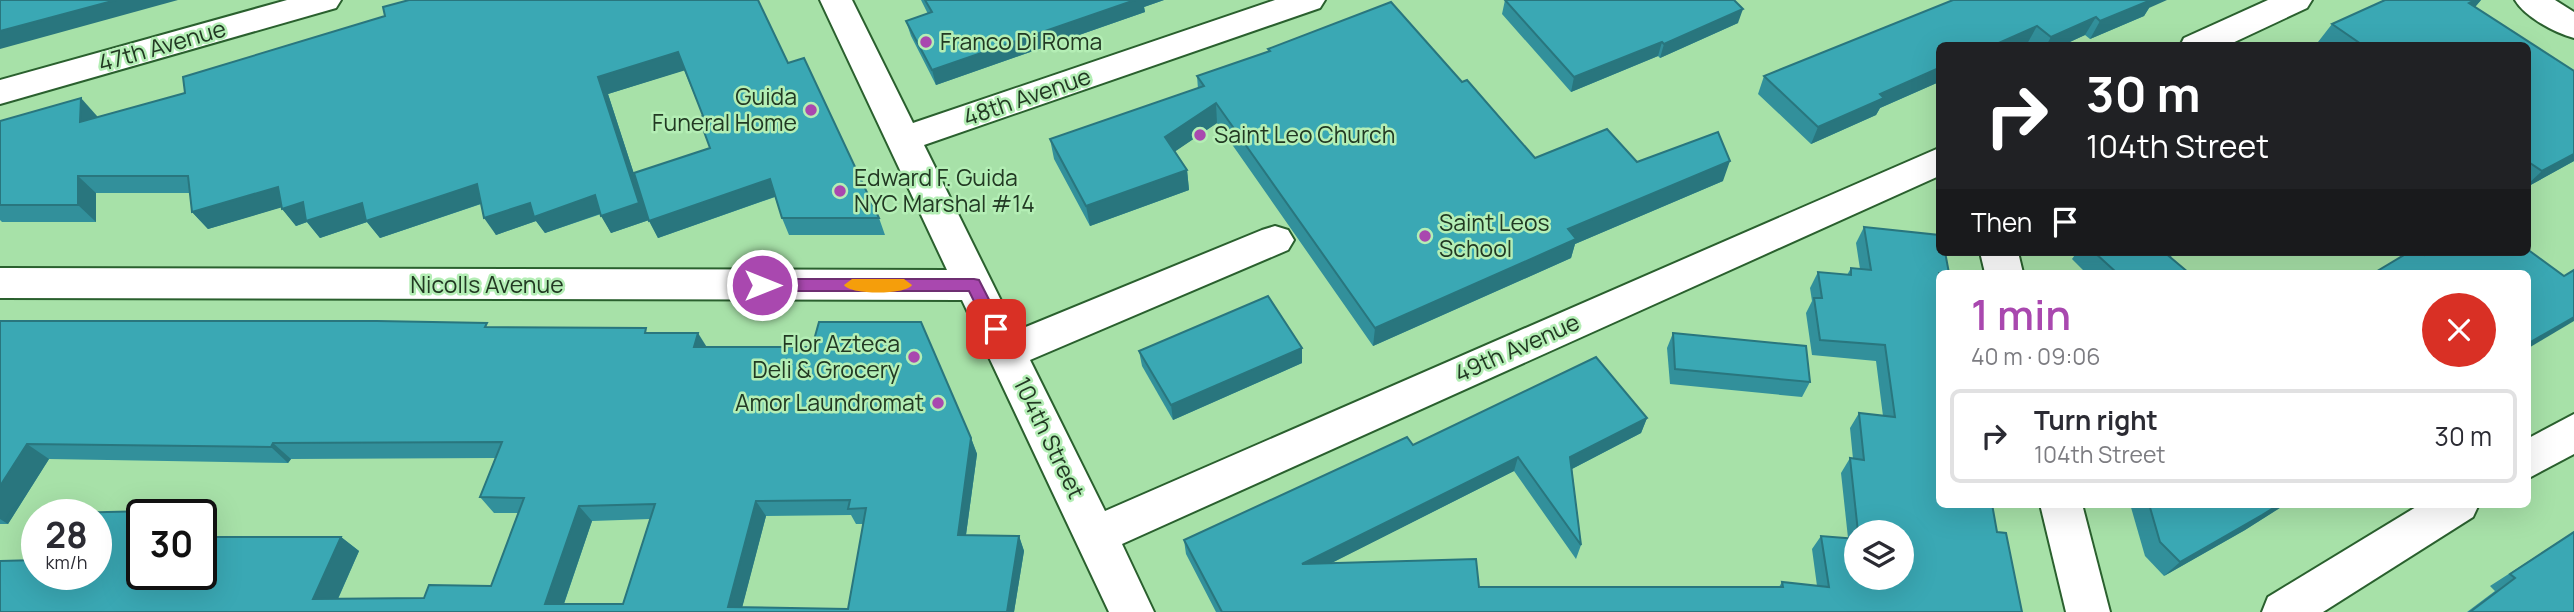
<!DOCTYPE html>
<meta charset="utf-8">
<style>
:root{--surface:#fff;--page:#f2f2f3;--text:#2b2b33;--muted:#7c7c81;--line:#e1e1e2;--accent:#a948af}
body{margin:0;font-family:Manrope,sans-serif;background:var(--page);color:var(--text);height:100vh;display:flex;flex-direction:column;font-size:26px;white-space:nowrap}
*{box-sizing:border-box;margin:0}
p{font-size:23px;color:var(--muted)}
.icon{flex:none;width:38px;height:38px;fill:none;stroke:currentColor;stroke-width:2;stroke-linecap:round;stroke-linejoin:round}
.map{position:relative;flex:1;overflow:hidden}
.drawer{position:absolute;left:1936px;top:270px;width:595px;height:238px;display:flex;flex-direction:column;background:var(--surface);border-radius:10px;box-shadow:0 7px 28px #0002}
.drawer>*{flex:none}
.top-card{position:absolute;left:1936px;top:42px;width:595px;height:214px;border-radius:10px;box-shadow:0 7px 28px #0002;background:#202124;color:#fff;overflow:hidden}
.buttons{position:absolute;left:1844px;top:520px;display:grid;gap:14px}
.buttons a{display:grid;place-items:center;width:70px;height:70px;border-radius:50%;background:var(--surface);box-shadow:0 7px 28px #0002;font-size:35px}
.speed{position:absolute;left:21px;top:499px;display:flex;gap:14px;font-size:35px;font-weight:700;text-align:center}
.speed>*{display:grid;place-content:center;width:91px;height:91px;border-radius:50%;background:var(--surface);box-shadow:0 7px 28px #0002;line-height:1}
.speed small{font-size:18px;font-weight:400}
.speed .limit{border:4px solid #111;border-radius:10px;background:#fff;color:#111}
.pin{position:absolute;display:grid;place-items:center;width:60px;height:60px;color:#fff;margin:-30px;border-radius:14px;box-shadow:0 4px 10px #0006}
.me{position:absolute;width:77px;margin:-38px;rotate:90deg;stroke-linejoin:round;filter:drop-shadow(0 0 5px #0008)}
.turn{display:flex;align-items:center;gap:24px;height:147px;padding:0 35px;font-size:32px}
.turn .icon{width:91px;height:91px;stroke-width:2.5}
.turn b{display:block;font-size:49px;line-height:60px}
.then{display:flex;align-items:center;height:66px;padding:0 35px;background:#0003;gap:14px;font-size:26px}
.round{display:grid;place-items:center;flex:none;width:74px;height:74px;border-radius:37px;background:var(--page)}
.headline{display:flex;align-items:center;justify-content:space-between;height:119px;padding:0 35px}
h1{font-size:42px;font-weight:600;line-height:52px;color:var(--accent)}
ul{padding:0;list-style:none}
li{display:flex;align-items:center;gap:21px;height:94px;margin:0 14px 10px;padding:0 21px;border:4px solid var(--line);border-radius:10px}
li div{flex:1}
li b{display:block;font-size:26px}
li em{font-style:normal}
.map>svg:first-child{display:block}
</style>
<div class="map">
<svg width="2574" height="612" viewBox="0 0 2574 612">
<rect width="100%" height="100%" fill="#a7e1a8"/>
<g fill="none" stroke-linecap="round" stroke-linejoin="round">
<g stroke="#2a602e" stroke-width="4">
<g id="minor">
<path d="M287,0H341L336,8L0,104V80Z"/>
<path d="M820,0H852L913,123L1275,0H1325L1320,8L924,145L1016,331L1262,230L1275,226L1288,230L1294,240L1288,250L1030,360L1105,511L1939,148V176L1122,544L1154,612H1109L962,300L0,298V268L947,270Z"/>
<path d="M2268,0H2312L2307,8L2226,46H2180L2184,38Z"/>
<path d="M1980,252H2018L2023,273H1985Z"/>
<path d="M2574,414V454L2527,479V439Z"/>
<path d="M2040,504H2082L2110,612H2066Z"/>
<path d="M2421,504H2479L2473,517L2323,612H2262L2268,597Z"/>
</g>
</g>
<g stroke="#2a602e" stroke-width="4">
<path id="major" d="M2515,0H2555L2574,12V38C2555,33 2525,17 2515,0Z"/>
</g>
<use href="#minor" fill="#fff" fill-rule="evenodd"/>
<use href="#major" fill="#fff" fill-rule="evenodd"/>
</g>
<g fill="#32909b" fill-rule="evenodd">
<path d="M921,0H1164L1144,7L1145,12L936,85L911,36L906,21L928,14Z"/>
<path d="M1505,0L1738,23L1660,58L1658,56L1571,92L1502,14Z"/>
<path d="M1953,0L2149,8L2144,16L2090,39L2085,35L2061,46H2029L2027,44L2023,46H1939V82L1880,108L1876,115L1811,144L1758,94L1764,76Z"/>
<path d="M2481,0L2475,7L2574,71V161L2527,187V46H2323L2318,42L2332,24Z"/>
<path d="M1268,49L1462,82L1535,158L1637,162L1723,181L1575,244L1571,258L1373,346L1217,123L1175,151L1187,170L1189,190L1090,226L1054,159L1050,139L1198,89L1197,76L1268,52Z"/>
<path d="M788,63L879,218L885,235H789L782,218L775,197L658,238L649,220L611,233L601,214L545,233L536,221L496,235L481,204L380,238L367,222L320,238L307,222L296,226L281,207L208,229L192,212L190,193H96V222H2L0,220V121L97,116V117L185,93ZM684,70L703,116L710,148L645,208L608,94Z"/>
<path d="M1864,227L1997,532L2022,612H1216L1186,554L1184,540L1413,445L1647,418L1641,433L1572,469L1581,545L1576,559L1514,471L1331,563L1479,587H1779L1782,582L1817,586L1812,549L1821,536L1848,538L1841,473L1850,458L1853,459L1850,428L1859,413L1883,416L1876,361L1812,355L1806,313L1812,301L1810,288L1818,272L1847,275L1851,268L1860,269L1856,243ZM1857,532H1902L1857,578Z"/>
<path d="M2077,252H2175L2170,257L2189,273H2086L2072,259Z"/>
<path d="M0,321L491,327L650,333L707,347L971,438L977,454L966,535L1019,536L1024,551L1014,612H0L37,560L201,518L210,525L204,537H341L359,551L338,599L424,598L491,586L518,513H494L480,497L495,458L291,459L288,463L49,459L8,524H0ZM851,515L856,524H863L848,609L742,607L766,516ZM650,519L623,604H564L592,521Z"/>
<path d="M1673,333L1810,382L1802,397L1670,384L1667,348Z"/>
<path d="M1302,348V363L1173,420L1142,366L1139,351Z"/>
<path d="M2130,504H2286L2245,530L2164,576L2145,556Z"/>
<path d="M2574,532V612H2467L2495,591L2490,586Z"/>
</g>
<g fill="#29767e">
<path d="M116,0H178L0,49V31Z"/>
<path d="M1135,0H1164L1144,7L1145,12L936,85L932,70Z"/>
<path d="M2147,0H2167L2149,8L2144,16L2090,39L2100,21Z"/>
<path d="M2475,0H2481L2470,13L2469,3Z"/>
<path d="M1743,9L1738,23L1660,58L1664,44Z"/>
<path d="M2096,17L2085,35L2061,46H2046L2051,37Z"/>
<path d="M2037,26L2027,44L2023,46H1992Z"/>
<path d="M1662,42L1658,56L1571,92L1574,77Z"/>
<path d="M678,52L686,70L608,94L649,220L611,233L601,216L598,77Z"/>
<path d="M1939,68V82L1880,108L1876,115L1811,144L1818,127L1880,94Z"/>
<path d="M81,98L97,116V140L80,122Z"/>
<path d="M1216,103L1217,123L1167,157L1165,137Z"/>
<path d="M2574,154V161L2527,187V185L2542,171Z"/>
<path d="M1730,161L1723,181L1575,244L1571,258L1373,346L1375,328L1568,229Z"/>
<path d="M1187,170L1189,190L1090,226L1086,206Z"/>
<path d="M78,176L96,193V222L78,205Z"/>
<path d="M770,179L777,196L658,238L649,221Z"/>
<path d="M477,184L489,201L380,238L367,222L320,238L307,222L296,226L282,209L303,202Z"/>
<path d="M278,187L293,204L208,229L192,212Z"/>
<path d="M595,195L605,212L545,233L536,221L496,235L484,218L530,203Z"/>
<path d="M2160,252H2175L2172,256L2149,267Z"/>
<path d="M2574,317V321L2527,349V344Z"/>
<path d="M698,333L708,349L694,347Z"/>
<path d="M1302,348V363L1173,420L1171,405Z"/>
<path d="M1647,418L1641,433L1566,472L1570,457Z"/>
<path d="M971,438L977,454L964,549L958,535Z"/>
<path d="M273,443L291,459L288,463L271,447Z"/>
<path d="M27,444L49,459L8,524L0,519V486Z"/>
<path d="M1518,457L1514,471L1302,578V564Z"/>
<path d="M756,501L766,516L741,612L728,607Z"/>
<path d="M2280,504H2286L2245,530L2164,576L2180,562Z"/>
<path d="M579,506L592,521L561,612L545,604Z"/>
<path d="M201,518L210,525L201,543Z"/>
<path d="M1019,536L1024,551L1014,612H1007Z"/>
<path d="M341,537L359,551L332,612L313,599Z"/>
</g>
<g fill="#3aa8b4" stroke="#29767e" stroke-width="2" fill-rule="evenodd">
<path d="M0,0H116L0,31Z"/>
<path d="M409,0H758L788,63L804,58L879,218H782L770,179L649,221L634,173L710,148L699,118L703,116L678,52L598,77L639,203L601,216L595,195L534,217L530,203L484,218L477,184L366,221L362,203L306,221L303,202L282,209L278,187L192,212L188,176H78V205H0V121L81,98L80,122L185,93L183,77L385,16L383,7Z"/>
<path d="M925,0H1135L932,70L906,21L932,12Z"/>
<path d="M1505,0H1734L1743,9L1664,44L1662,42L1574,77Z"/>
<path d="M1953,0H2151L2100,21L2096,17L2051,37L2037,26L1992,46H1939V68L1880,94L1884,98L1818,127L1764,76Z"/>
<path d="M2385,0H2475L2469,3L2574,71V154L2542,171L2527,161V46H2351L2358,42L2332,24Z"/>
<path d="M1391,2L1462,82L1467,80L1535,158L1607,129L1637,162L1718,132L1730,161L1568,229L1576,239L1375,328L1216,103L1165,137L1187,170L1086,206L1050,139L1204,86L1197,76L1270,51L1268,49Z"/>
<path d="M1864,227L1939,235V252H1945L1949,273H1939V504H1992L1997,532L2006,533L2022,612H1222L1184,540L1407,437L1413,445L1596,357L1647,418L1570,457L1581,545L1518,457L1302,564L1476,559L1479,587H1783L1782,582L1829,587L1821,536L1857,539V578H1902V532H1858L1850,458L1864,460L1859,413L1895,417L1885,345L1820,340L1814,298H1822L1818,272L1851,275V268L1871,270Z"/>
<path d="M2527,249L2564,276L2574,270V317L2527,344V273H2374L2409,252H2421L2425,255L2431,252H2527Z"/>
<path d="M2094,252H2164L2189,273H2117Z"/>
<path d="M1268,296L1302,348L1171,405L1139,351Z"/>
<path d="M0,321H377L487,323L485,327L646,328L645,333H698L694,347H812L819,322H921L971,438L958,535L1019,536L1007,612H0V561L37,560V574H96V514H65L66,513L191,510L189,514H142V574H201V537H341L313,599L424,598L429,585L491,586L524,498L480,497L502,442L273,443L271,447L27,444L0,486ZM850,500L848,509L866,508L848,609L728,607L756,501ZM655,504L623,604H545L579,506Z"/>
<path d="M1673,333L1806,346L1810,382L1675,369Z"/>
<path d="M2149,504H2280L2262,515L2180,562L2160,542Z"/>
<path d="M2574,532V612H2470L2515,578L2510,574Z"/>
</g>
<path fill="#a948af" stroke="#6e2f72" stroke-width="2" d="M762,279H974L979,280L1004,329L1001,334H990L969,291H762L755,285Z"/>
<path fill="#f59e0b" d="M852,279H904L912,285C906,295 850,295 844,285Z"/>
<g fill="#a948af" stroke="#b4eeb5" stroke-width="2.5">
<circle cx="926" cy="42" r="7"/>
<circle cx="811" cy="110" r="7"/>
<circle cx="1200" cy="135" r="7"/>
<circle cx="840" cy="191" r="7"/>
<circle cx="1425" cy="236" r="7"/>
<circle cx="914" cy="357" r="7"/>
<circle cx="938" cy="403" r="7"/>
</g>
<g text-anchor="middle" stroke-width="5" stroke-linejoin="round" paint-order="stroke">
<g font-size="23" fill="#223923" stroke="#b4eeb5" text-anchor="start">
<text x="940" y="50">Franco Di Roma</text>
<text x="797" y="105" text-anchor="end">Guida<tspan x="797" dy="26">Funeral Home</tspan></text>
<text x="1214" y="143">Saint Leo Church</text>
<text x="854" y="186">Edward F. Guida<tspan x="854" dy="26">NYC Marshal #14</tspan></text>
<text x="1439" y="231">Saint Leos<tspan x="1439" dy="26">School</tspan></text>
<text x="900" y="352" text-anchor="end">Flor Azteca<tspan x="900" dy="26">Deli &amp; Grocery</tspan></text>
<text x="924" y="411" text-anchor="end">Amor Laundromat</text>
</g>
<g font-size="23" fill="#223923" stroke="#b4eeb5">
<text transform="translate(162 46) rotate(-16)" y="8">47th Avenue</text>
<text transform="translate(1027 97) rotate(-19)" y="8">48th Avenue</text>
<text x="487" y="293">Nicolls Avenue</text>
<text transform="translate(1517 348) rotate(-24)" y="8">49th Avenue</text>
<text transform="translate(1049 438) rotate(64)" y="8">104th Street</text>
</g>
</g>
</svg>
<div class="buttons">
<a><svg class="icon" aria-label="layers" viewBox="0 0 24 24"><path d="M12 4l9 5-9 5-9-5zM3 14l9 5 9-5"/></svg></a>
</div>
<div class="speed"><div>28<small>km/h</small></div><div class="limit">30</div></div>
<div class="pin" style="left:996px;top:329px;background:#d93025"><svg class="icon" aria-label="arrive" viewBox="0 0 24 24"><path d="M6 21V4h12l-3 4 3 4H6"/></svg></div>
<svg class="me" style="left:762px;top:285px" viewBox="-20 -20 40 40"><circle r="17" fill="#a948af" stroke="#fff" stroke-width="3"/><path d="M0-11L8 9 0 5-8 9z" fill="#fff"/></svg>
<div class="top-card">
<div class="turn"><svg class="icon" aria-label="right" viewBox="0 0 24 24"><path d="M7 20v-9h11M14 6l5 5-5 5"/></svg><div><b>30 m</b>104th Street</div></div>
<div class="then">Then<svg class="icon" aria-label="arrive" viewBox="0 0 24 24"><path d="M6 21V4h12l-3 4 3 4H6"/></svg></div>
</div>
<section class="drawer">
<div class="headline"><div><h1>1 min</h1><p>40 m · 09:06</p></div><a class="round" style="background:#d93025;color:#fff"><svg class="icon" aria-label="close" viewBox="0 0 24 24"><path d="M6 6l12 12M18 6L6 18"/></svg></a></div>
<ul>
<li><svg class="icon" aria-label="right" viewBox="0 0 24 24"><path d="M7 20v-9h11M14 6l5 5-5 5"/></svg><div><b>Turn right</b><p>104th Street</p></div><em>30 m</em></li>
</ul>
</section>
</div>
